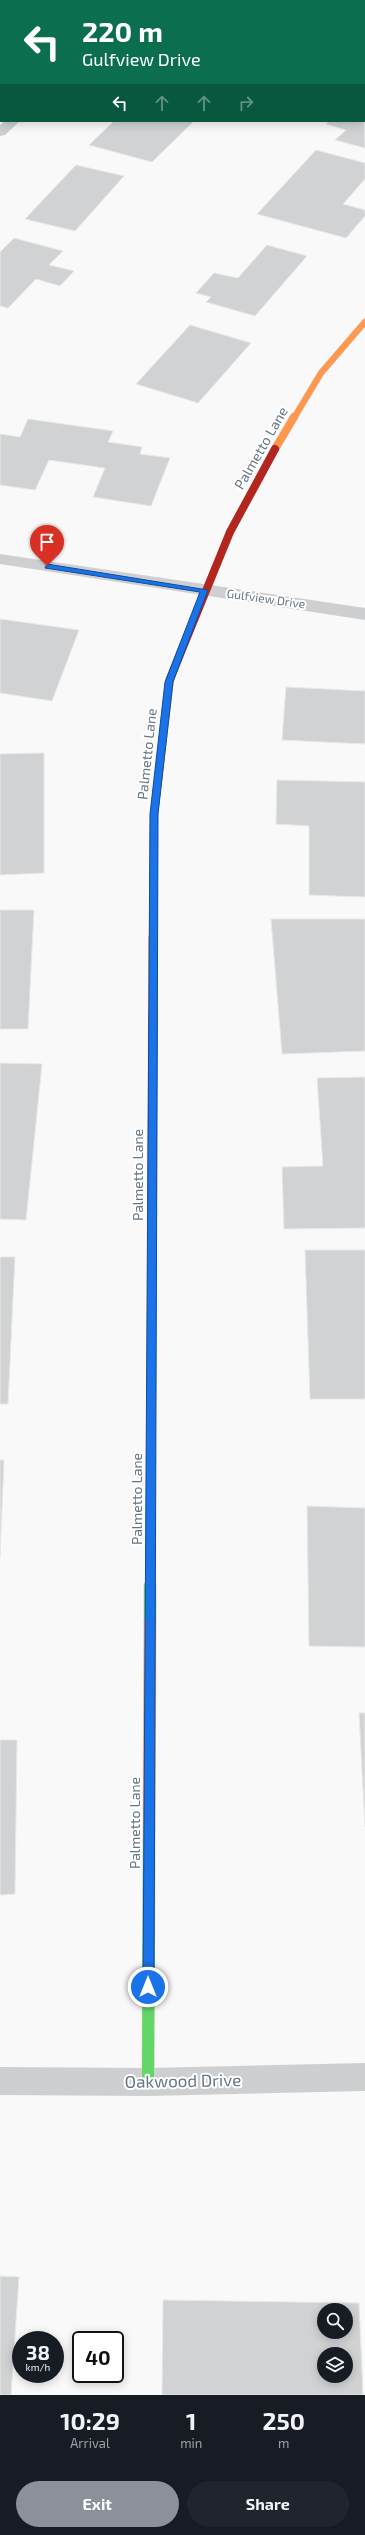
<!DOCTYPE html>
<style>
:root{--surface:#171b24;--page:#20242c;--text:#f1f3f6;--muted:#9ea1a6;--accent:#8c9099}
body{margin:0;font-family:"Exo 2",sans-serif;background:var(--page);color:var(--text);height:100vh;display:flex;flex-direction:column;font-size:15px;white-space:nowrap}
*{box-sizing:border-box;margin:0}
p{font-size:13px;color:var(--muted)}
.icon{flex:none;width:22px;height:22px;fill:none;stroke:currentColor;stroke-width:2;stroke-linecap:round;stroke-linejoin:round}
.map{position:relative;height:2395px;overflow:hidden}
.drawer{display:flex;flex-direction:column;background:var(--surface);flex:1}
.drawer>*{flex:none}
.banner{position:absolute;left:0px;top:0px;width:365px;height:122px;box-shadow:0 2px 10px #0003;background:#0b6e4f;color:#fff;overflow:hidden}
.fabs{position:absolute;left:317px;top:2303px;display:grid;gap:8px}
.fabs a{display:grid;place-items:center;width:36px;height:36px;border-radius:50%;background:var(--surface);box-shadow:0 2px 10px #0003;font-size:20px}
.speed{position:absolute;left:12px;top:2331px;display:flex;gap:8px;font-size:20px;font-weight:700;text-align:center}
.speed>*{display:grid;place-content:center;width:52px;height:52px;border-radius:50%;background:var(--surface);box-shadow:0 2px 10px #0003;line-height:1}
.speed small{font-size:10px;font-weight:400}
.speed .limit{border:2px solid #111;border-radius:6px;background:#fff;color:#111}
.pin{position:absolute;display:grid;place-items:center;width:34px;height:34px;color:#fff;margin:-41px -17px;border-radius:50% 50% 50% 0;rotate:-45deg;box-shadow:0 0 4px #0007}
.pin .icon{rotate:45deg}
.me{position:absolute;width:44px;margin:-22px;rotate:0deg;stroke-linejoin:round;filter:drop-shadow(0 0 3px #0008)}
.turn{display:flex;align-items:center;gap:14px;height:84px;padding:0 16px;font-size:18px}
.turn .icon{width:52px;height:52px;stroke-width:2.5}
.turn b{display:block;font-size:28px;line-height:34px}
.lanes{display:flex;align-items:center;height:38px;padding:0 16px;background:#0003;justify-content:center;gap:20px;direction:ltr}
.lanes .off{opacity:.35}
.eta{display:flex;justify-content:space-evenly;align-items:center;height:68px;text-align:center}
.eta b{font-size:24px;font-weight:700;line-height:28px}
.button{display:flex;gap:8px;margin-top:auto;padding:8px 16px}
.button a{flex:1;height:46px;border-radius:24px;background:var(--accent);color:#fff;font-size:16px;font-weight:700;line-height:46px;text-align:center}
.button a+a{background:var(--page);color:var(--text)}
.map>svg:first-child{display:block}
</style>
<div class="map">
<svg width="365" height="2395" viewBox="0 0 365 2395">
<rect width="100%" height="100%" fill="#f9f9f9"/>
<g fill="#d0d2d3" stroke="#e8e8e8" fill-rule="evenodd">
<path d="M2,0L43,1H1V45L0,2Z"/>
<path d="M324,0H365V13L364,1Z"/>
<path d="M364,95L365,148L335,140L346,130L326,124L329,121H364Z"/>
<path d="M114,121H194L152,162L89,145Z"/>
<path d="M316,150L365,163V179L343,204L365,210V216L346,238L257,214Z"/>
<path d="M76,165L124,176L75,231L25,219Z"/>
<path d="M14,238L63,251L49,265L74,271L60,286L36,279L8,308L0,306V252Z"/>
<path d="M267,245L307,256L255,316L206,302L211,297L196,293L214,273L238,278Z"/>
<path d="M190,325L251,343L198,403L136,384Z"/>
<path d="M28,419L113,431L108,442L142,447L140,454L170,458L151,506L93,497L105,468L49,460L35,490L0,485V434L20,437Z"/>
<path d="M0,619L79,630L52,701L0,693Z"/>
<path d="M286,687L365,691V744L282,740Z"/>
<path d="M44,753V873L0,875V754Z"/>
<path d="M277,780L365,782V897L309,895V826L276,824Z"/>
<path d="M0,910H34L28,1029H0Z"/>
<path d="M271,919H365V1051L282,1054Z"/>
<path d="M0,1063L42,1064L26,1220L0,1219Z"/>
<path d="M365,1077V1228L284,1229L282,1167L323,1166L317,1078Z"/>
<path d="M305,1250H365V1399H310Z"/>
<path d="M0,1257H15L8,1404H0Z"/>
<path d="M0,1460H4L0,1558Z"/>
<path d="M307,1506L365,1508V1647L309,1646Z"/>
<path d="M359,1713H365V1827Z"/>
<path d="M0,1740H17L15,1894L0,1895Z"/>
<path d="M0,2276L19,2277L11,2395H0Z"/>
<path d="M163,2300L359,2303L363,2395H162ZM324,2310H346V2332H324ZM324,2354H346V2376H324Z"/>
</g>
<g fill="none" stroke-linecap="round" stroke-linejoin="round">
<g stroke="#d5d6d7" stroke-width="10">
<path id="fast-far1" d="M150,1587L151,1417"/>
</g>
<g stroke="#d5d6d7" stroke-width="13">
<g id="fast">
<path d="M150,1623V1586"/>
<path d="M148,2082L149,1841"/>
</g>
</g>
<g stroke="#d5d6d7" stroke-width="7">
<path id="slow-far3" d="M294,418L321,373L365,322"/>
</g>
<g stroke="#d5d6d7" stroke-width="8">
<g id="slow-far2">
<path d="M275,449L294,417"/>
<path d="M153,939L154,815L170,679"/>
</g>
</g>
<g stroke="#d5d6d7" stroke-width="10">
<g id="slow-far1">
<path d="M153,1015V938"/>
<path d="M151,1417L152,1208"/>
</g>
</g>
<g stroke="#d5d6d7" stroke-width="13">
<path id="slow" d="M149,1841L150,1623"/>
</g>
<g stroke="#d5d6d7" stroke-width="8">
<path id="jam-far1" d="M170,679L230,532L275,449"/>
</g>
<g stroke="#d5d6d7" stroke-width="10">
<path id="jam" d="M152,1208L153,1015"/>
</g>
<g fill="#cecfd0" fill-rule="evenodd">
<path d="M5,121H20L5,135L0,136V125Z"/>
<path d="M0,554L365,608V620L0,564Z"/>
<path d="M365,2063V2091L148,2096L0,2095V2067L148,2068Z"/>
</g>
<use href="#fast-far1" stroke="#63d668" stroke-width="9"/>
<use href="#fast" stroke="#63d668" stroke-width="12"/>
<use href="#slow-far3" stroke="#ff974d" stroke-width="6"/>
<use href="#slow-far2" stroke="#ff974d" stroke-width="8"/>
<use href="#slow-far1" stroke="#ff974d" stroke-width="9"/>
<use href="#slow" stroke="#ff974d" stroke-width="12"/>
<use href="#jam-far1" stroke="#b3261e" stroke-width="8"/>
<use href="#jam" stroke="#b3261e" stroke-width="9"/>
</g>
<path fill="#1a73e8" stroke="#114b97" d="M47,564L208,590L173,682L158,814L154,1987L148,1992L143,1987L150,814L165,682L200,592L45,568Z"/>
<g text-anchor="middle" stroke-width="4" stroke-linejoin="round" paint-order="stroke">
<g font-size="12" fill="#657683" stroke="#fff">
<text transform="translate(266 599) rotate(8)" y="4">Gulfview Drive</text>
</g>
<g font-size="14" fill="#657683" stroke="#fff">
<text transform="translate(261 448) rotate(-60)" y="5">Palmetto Lane</text>
<text transform="translate(147 754) rotate(-84)" y="5">Palmetto Lane</text>
<text transform="translate(138 1175) rotate(-90)" y="5">Palmetto Lane</text>
<text transform="translate(137 1499) rotate(-90)" y="5">Palmetto Lane</text>
<text transform="translate(135 1823) rotate(-90)" y="5">Palmetto Lane</text>
</g>
<g font-size="17" fill="#657683" stroke="#fff">
<text transform="translate(183 2081) rotate(-1)" y="6">Oakwood Drive</text>
</g>
</g>
</svg>
<div class="fabs">
<a><svg class="icon" aria-label="search" viewBox="0 0 24 24"><circle cx="10" cy="10" r="6"/><path d="M15 15l6 6"/></svg></a>
<a><svg class="icon" aria-label="layers" viewBox="0 0 24 24"><path d="M12 4l9 5-9 5-9-5zM3 14l9 5 9-5"/></svg></a>
</div>
<div class="speed"><div>38<small>km/h</small></div><div class="limit">40</div></div>
<div class="pin" style="left:47px;top:566px;background:#d93025"><svg class="icon" aria-label="arrive" viewBox="0 0 24 24"><path d="M6 21V4h12l-3 4 3 4H6"/></svg></div>
<svg class="me" style="left:148px;top:1987px" viewBox="-20 -20 40 40"><circle r="17" fill="#1a73e8" stroke="#fff" stroke-width="3"/><path d="M0-11L8 9 0 5-8 9z" fill="#fff"/></svg>
<div class="banner">
<div class="turn"><svg class="icon" aria-label="left" viewBox="0 0 24 24"><path d="M17 20v-9H6M10 6l-5 5 5 5"/></svg><div><b>220 m</b>Gulfview Drive</div></div>
<div class="lanes"><svg class="icon" aria-label="left" viewBox="0 0 24 24"><path d="M17 20v-9H6M10 6l-5 5 5 5"/></svg><svg class="icon off" aria-label="ahead" viewBox="0 0 24 24"><path d="M12 20V5M6 11l6-6 6 6"/></svg><svg class="icon off" aria-label="ahead" viewBox="0 0 24 24"><path d="M12 20V5M6 11l6-6 6 6"/></svg><svg class="icon off" aria-label="right" viewBox="0 0 24 24"><path d="M7 20v-9h11M14 6l5 5-5 5"/></svg></div>
</div>
</div>
<section class="drawer">
<div class="eta">
<div><b>10:29</b><p>Arrival</p></div>
<div><b>1</b><p>min</p></div>
<div><b>250</b><p>m</p></div>
</div>
<div class="button"><a>Exit</a><a>Share</a></div>
</section>
